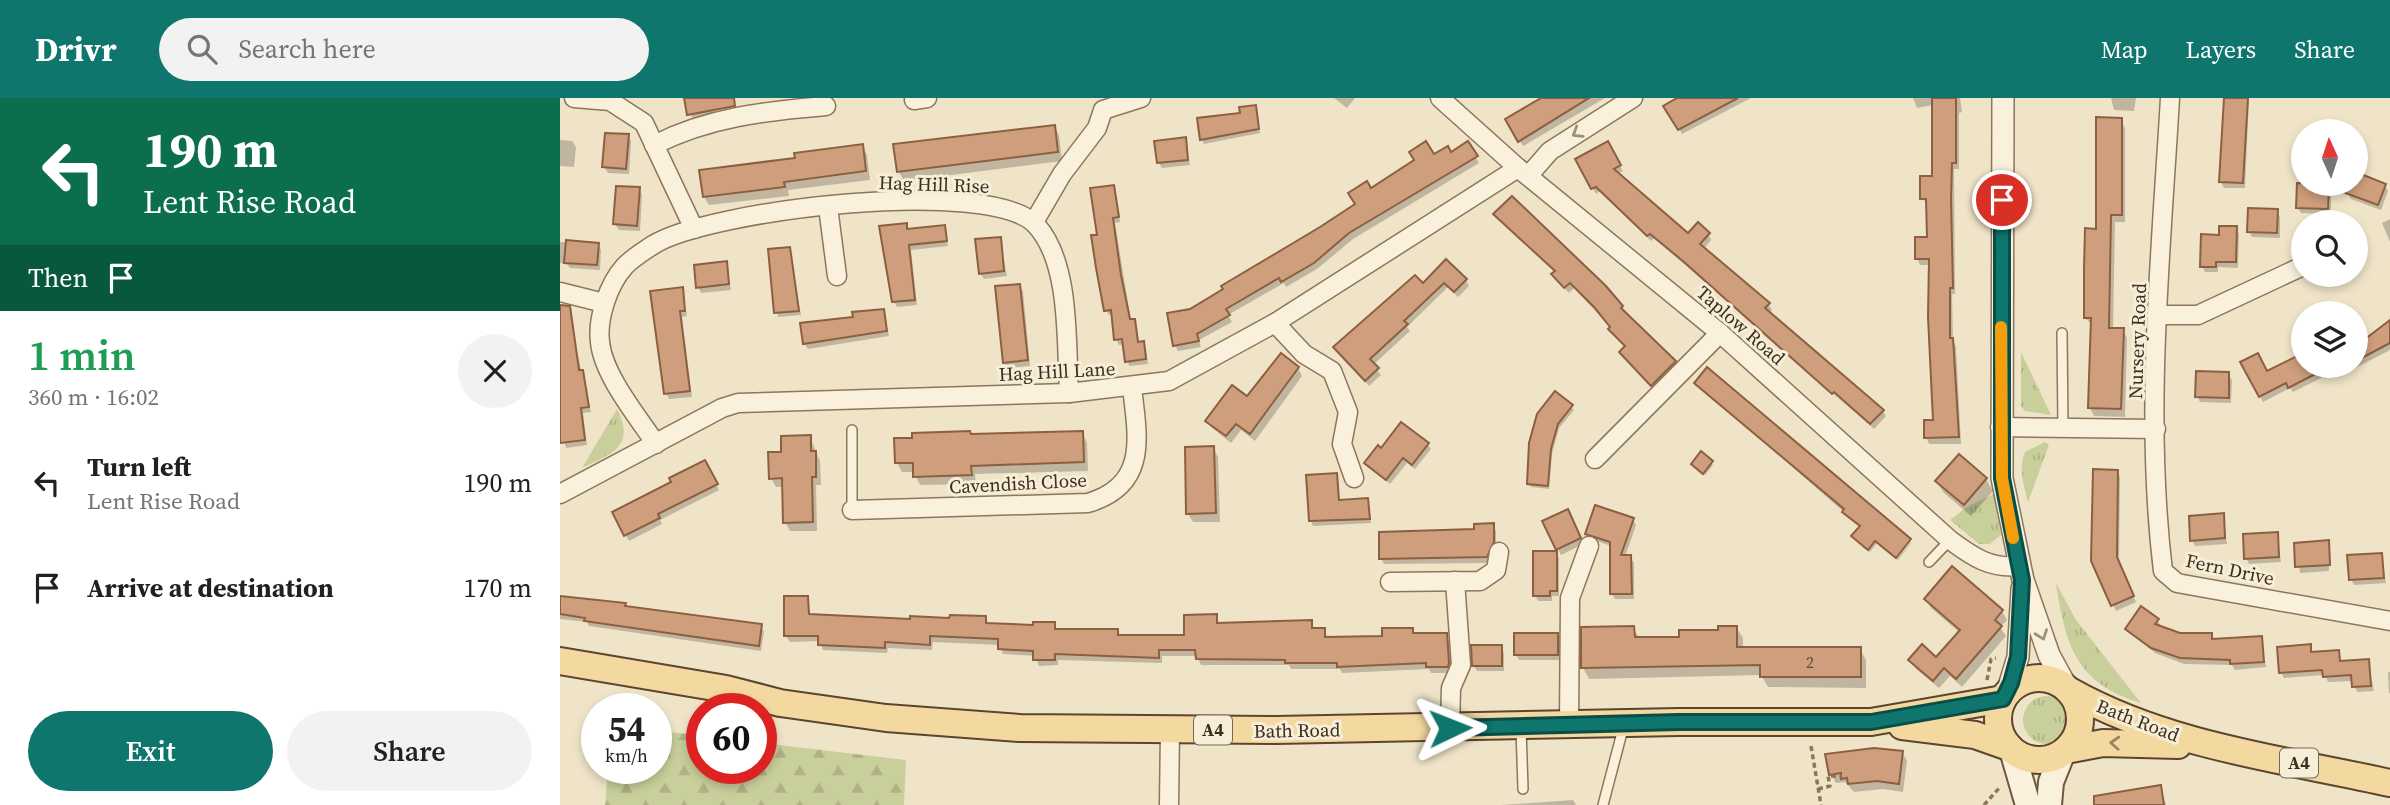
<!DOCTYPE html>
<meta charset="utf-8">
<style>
:root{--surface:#fff;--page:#f2f2f2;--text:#202124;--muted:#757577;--accent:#0f766e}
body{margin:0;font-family:"Source Serif 4",serif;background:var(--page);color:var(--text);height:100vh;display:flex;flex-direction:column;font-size:26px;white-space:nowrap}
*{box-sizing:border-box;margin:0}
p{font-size:23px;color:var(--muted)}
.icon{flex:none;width:38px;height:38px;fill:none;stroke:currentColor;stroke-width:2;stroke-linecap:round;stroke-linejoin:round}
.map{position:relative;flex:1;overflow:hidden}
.drawer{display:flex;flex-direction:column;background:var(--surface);width:560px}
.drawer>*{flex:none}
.top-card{background:#0b6e4f;color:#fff;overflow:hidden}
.needle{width:46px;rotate:357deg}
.buttons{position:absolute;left:1731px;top:21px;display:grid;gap:14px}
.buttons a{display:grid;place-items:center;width:77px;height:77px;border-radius:50%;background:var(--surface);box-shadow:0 4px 10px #0003;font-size:35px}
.speed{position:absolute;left:21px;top:595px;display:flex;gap:14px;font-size:35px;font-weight:700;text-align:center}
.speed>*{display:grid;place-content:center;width:91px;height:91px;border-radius:50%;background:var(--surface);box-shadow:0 4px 10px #0003;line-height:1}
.speed small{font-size:18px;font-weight:400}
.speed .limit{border:10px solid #d22;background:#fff;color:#111}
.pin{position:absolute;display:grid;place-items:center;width:60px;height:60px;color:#fff;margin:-30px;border:4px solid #fff;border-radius:50%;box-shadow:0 2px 7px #0007}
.me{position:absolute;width:77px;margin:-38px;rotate:88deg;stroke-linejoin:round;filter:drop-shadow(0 0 5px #0008)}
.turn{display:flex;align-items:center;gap:24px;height:147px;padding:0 28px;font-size:32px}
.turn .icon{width:91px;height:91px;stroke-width:2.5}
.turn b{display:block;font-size:49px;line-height:60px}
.then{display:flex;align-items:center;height:66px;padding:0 28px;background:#0003;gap:14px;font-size:26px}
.round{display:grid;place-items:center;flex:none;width:74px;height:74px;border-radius:37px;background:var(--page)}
.headline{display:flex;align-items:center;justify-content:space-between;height:119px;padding:0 28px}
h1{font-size:42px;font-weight:600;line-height:52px;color:#1e9e55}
.cta{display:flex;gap:14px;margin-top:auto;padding:14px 28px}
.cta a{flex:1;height:80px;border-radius:42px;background:var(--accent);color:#fff;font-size:28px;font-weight:600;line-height:80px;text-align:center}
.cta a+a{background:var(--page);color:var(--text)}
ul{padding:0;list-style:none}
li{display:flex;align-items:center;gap:21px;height:105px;padding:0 28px}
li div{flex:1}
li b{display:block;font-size:26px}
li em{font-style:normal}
header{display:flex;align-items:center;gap:42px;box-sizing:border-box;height:98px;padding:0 35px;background:var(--accent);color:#fff}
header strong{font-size:33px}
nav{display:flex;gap:38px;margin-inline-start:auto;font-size:24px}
.search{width:490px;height:63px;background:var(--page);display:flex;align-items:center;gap:18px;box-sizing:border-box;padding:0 24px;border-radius:38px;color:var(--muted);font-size:26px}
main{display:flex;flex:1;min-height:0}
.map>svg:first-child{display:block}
</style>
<header>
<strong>Drivr</strong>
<div class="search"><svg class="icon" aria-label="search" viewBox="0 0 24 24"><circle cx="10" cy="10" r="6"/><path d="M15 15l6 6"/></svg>Search here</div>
<nav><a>Map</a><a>Layers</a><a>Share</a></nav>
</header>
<main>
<section class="drawer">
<div class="top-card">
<div class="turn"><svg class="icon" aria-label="left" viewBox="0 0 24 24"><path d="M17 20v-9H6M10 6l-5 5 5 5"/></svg><div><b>190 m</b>Lent Rise Road</div></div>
<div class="then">Then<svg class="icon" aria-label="arrive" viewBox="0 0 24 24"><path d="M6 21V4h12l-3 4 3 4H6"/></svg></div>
</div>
<div class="headline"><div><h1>1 min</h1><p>360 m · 16:02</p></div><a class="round"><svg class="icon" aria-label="close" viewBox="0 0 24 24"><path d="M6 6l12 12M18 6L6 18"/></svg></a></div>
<ul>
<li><svg class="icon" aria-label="left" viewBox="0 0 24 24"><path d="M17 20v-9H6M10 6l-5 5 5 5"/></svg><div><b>Turn left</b><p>Lent Rise Road</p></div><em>190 m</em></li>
<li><svg class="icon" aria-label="arrive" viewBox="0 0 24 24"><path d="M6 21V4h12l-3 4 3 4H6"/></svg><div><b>Arrive at destination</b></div><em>170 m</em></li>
</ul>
<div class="cta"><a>Exit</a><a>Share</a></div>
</section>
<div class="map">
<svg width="1830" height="707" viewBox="0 0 1830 707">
<defs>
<pattern id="grass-tufts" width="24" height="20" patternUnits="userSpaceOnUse" patternTransform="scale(1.75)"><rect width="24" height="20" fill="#c9cf9b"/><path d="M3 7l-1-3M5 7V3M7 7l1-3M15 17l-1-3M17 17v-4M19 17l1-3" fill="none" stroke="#aeb285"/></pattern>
<pattern id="forest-firs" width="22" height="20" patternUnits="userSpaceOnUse" patternTransform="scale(1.75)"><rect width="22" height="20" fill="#c9cf9b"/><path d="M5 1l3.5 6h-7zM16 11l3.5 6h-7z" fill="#aeb285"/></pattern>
</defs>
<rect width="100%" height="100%" fill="#f0e4c8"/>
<g fill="url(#grass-tufts)">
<path d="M1461,254L1491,317L1465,313L1461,308Z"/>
<path d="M57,311C76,348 52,356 22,370Z"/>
<path d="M1485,344L1489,347L1468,404C1464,387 1458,371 1465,354Z"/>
<path d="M1434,396L1441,437L1430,446H1419L1390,422L1407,409Z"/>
<path d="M1496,485L1516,522L1581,605C1516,586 1505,546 1496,485Z"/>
<circle cx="1487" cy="622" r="24"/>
</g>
<path fill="url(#forest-firs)" d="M96,632L142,638V670H201V645L346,662L344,707H45L48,670H96Z"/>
<g fill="#0003">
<path d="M126,0H152L155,21L134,25Z"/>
<path d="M774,0H795L787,10Z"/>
<path d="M985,0H1045L963,48L947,22Z"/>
<path d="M1128,0H1191L1122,36L1106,9Z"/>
<path d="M1353,0H1400L1402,14L1399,15V71H1394L1395,196H1392L1393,243L1396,248L1401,346H1369L1366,339L1375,323L1371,167H1360L1357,160L1368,141V107L1362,100L1374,79L1373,7L1357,10Z"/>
<path d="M1551,0H1576L1574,13L1554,12Z"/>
<path d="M1664,0H1689L1685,90H1664L1661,84Z"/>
<path d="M695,9L700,35L644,46L642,42Z"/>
<path d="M1561,22L1565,30V124H1555L1553,232H1563L1567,240L1565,319L1534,318L1530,310L1533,228L1525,220L1537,133Z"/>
<path d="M494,28L499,37L502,63L344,83L339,74L335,48Z"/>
<path d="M68,38L71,43L69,76L48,75L44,69Z"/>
<path d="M625,41L630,67L602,70L599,65Z"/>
<path d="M0,42L12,43L16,49L14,69L0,68Z"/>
<path d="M1047,45L1063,73L1057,76L1128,138L1148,136L1151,142L1144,151L1208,206L1212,212L1209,215L1323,313L1326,318L1314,331L1094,140L1091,143L1040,93L1036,96L1017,62Z"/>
<path d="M908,46L919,65L793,141L757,171L726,189L724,185L668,217L672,224L639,242L641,249L618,253L615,247L631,212L797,107L811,92L857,63L891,56Z"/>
<path d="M302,48L307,57L310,82L228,92L229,98L149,107L144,99L237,61Z"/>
<path d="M1796,76L1825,87L1828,93L1821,112L1791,101L1788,96L1792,86H1796Z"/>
<path d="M1768,88L1771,94V116L1741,115L1738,110Z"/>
<path d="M553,89L560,124L555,125L571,223L577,228L579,246L586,250L588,266L569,268L564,246L559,247L556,241L553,217H549L546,212L539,138Z"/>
<path d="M79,91L82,97L80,133L59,132L55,126Z"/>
<path d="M1717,113L1720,119V140L1692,139L1689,133Z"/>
<path d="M935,116L1062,209L1118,270L1096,292L1064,260L1061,255L1066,250L1051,230L1014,190L1009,195L996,182L993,177L995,174Z"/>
<path d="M1830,121V144L1822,125Z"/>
<path d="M346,127L349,133L384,129L388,148L351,152L357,207L337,209L334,204Z"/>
<path d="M1676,130L1679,136L1678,170L1658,169V174H1645L1642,168Z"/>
<path d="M440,140L447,178L424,181L420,175Z"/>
<path d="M0,144L38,146L41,152L40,172L10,170L7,166L0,165Z"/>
<path d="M229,151L241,217L218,219L210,153Z"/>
<path d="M166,165L171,192L141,195L138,189Z"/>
<path d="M906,182L909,188L898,199L888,189L847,229L850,233L813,267L821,277L809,288L775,250L863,188Z"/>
<path d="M459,187L463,193L470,268L447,270L444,264Z"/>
<path d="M122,191L127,218L122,219L132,299L109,301L106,295Z"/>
<path d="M323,213L329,238L248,251L244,245L295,221Z"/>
<path d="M1830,224V252L1778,279L1775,273L1733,294L1730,290L1703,304L1683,264L1707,275L1743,257V268H1796V243L1798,248Z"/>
<path d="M11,228L31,314L23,315L27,347L6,350L0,327V229Z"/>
<path d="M738,270L742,278L695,343L681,332L671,345L652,330L647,323Z"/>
<path d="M1668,276L1672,282L1671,305L1640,304L1637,298Z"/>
<path d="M1136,285L1348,441L1334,459L1317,445L1310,454L1295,441L1301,429Z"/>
<path d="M995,295L1014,312L999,330L992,356L989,391L971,389L969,386Z"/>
<path d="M522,335L527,344L528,373L415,376L416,386L360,387L354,374H342L337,365Z"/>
<path d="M250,339L260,363L261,387H256L257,433H230L225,424L224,389H216L211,380Z"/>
<path d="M867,346L871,351L855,371L847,365L830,386L806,365L822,352Z"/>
<path d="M653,350L658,359L660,424H633L628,416Z"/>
<path d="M1141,356L1153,367L1145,377L1134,368Z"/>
<path d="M1399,358L1426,381L1433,393L1411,418L1384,395L1377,384Z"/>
<path d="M145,364L159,392L100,422L102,426L69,443L54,415L114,385Z"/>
<path d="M1557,374L1560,379L1559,467L1576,504L1556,513L1532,463Z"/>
<path d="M776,377L780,403L807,402L811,425L753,428L751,423Z"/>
<path d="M1663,417L1667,446L1635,448L1632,442Z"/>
<path d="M1010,419L1023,446L1001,457L998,451Z"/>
<path d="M1073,422L1076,427L1065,459H1070L1074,465V501H1055L1052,496L1051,448L1031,441L1027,435Z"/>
<path d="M933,427L936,433V451L929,465L824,466L821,460Z"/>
<path d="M1717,435L1721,464L1689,466L1686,460Z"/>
<path d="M1351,444V445L1338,462L1337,461Z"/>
<path d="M1768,444L1769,473L1740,475L1736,446Z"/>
<path d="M996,455L999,460V498H992V503H978L975,497Z"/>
<path d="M1821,457L1826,485L1794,487L1791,481Z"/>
<path d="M247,499L251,518L352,523L425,520L429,526L475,529L494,526L498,533H557L560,538H625L656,518L660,527L751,523L754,531H764L768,541L824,540L852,531L855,537H886L890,543L892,572L891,575H871L869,571L782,575L780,571H731L729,567H641L637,558H602V565L498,562V567L479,568L475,558L443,556L440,547L373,544L372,552L328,550L327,555L263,552L260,543L230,544L226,538Z"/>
<path d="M0,500L200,528L204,533L201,553L29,528L27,524L0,521Z"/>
<path d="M1366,501L1442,513L1447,522L1440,529L1446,538L1402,589L1390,578L1379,590L1356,571L1351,562L1377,561L1400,535L1371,510Z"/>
<path d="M1597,522L1601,528L1619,537H1651L1655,543L1701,540L1706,569L1675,572L1672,567L1624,566L1595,555L1567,531Z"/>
<path d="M1176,529L1183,540V550L1300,551L1306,562V590L1208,589L1201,577L1029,581L1023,570L1073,530L1080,541L1121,540Z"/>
<path d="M997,536L1001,542L1000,562H959L956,557Z"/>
<path d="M1750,548L1753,554H1778L1782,565L1808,563L1814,593L1797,594L1793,583L1768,584L1765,577L1724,580L1721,574Z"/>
<path d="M941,549L944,555V573H917L914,568Z"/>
<path d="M1828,574H1830V596L1829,595Z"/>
<path d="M1342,654L1347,663L1343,694L1323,691L1294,694L1285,684L1276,685L1271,676Z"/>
<path d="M1600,689L1606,707H1558Z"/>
<path d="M1013,702L1016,707H941Z"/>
</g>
<g fill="#cf9f7d" stroke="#8d5f41" stroke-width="2">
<path d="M124,0H174L175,8L127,17Z"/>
<path d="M981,0H1029L958,44L945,21Z"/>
<path d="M1117,0H1178L1118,32L1103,8Z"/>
<path d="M1372,0H1396V65H1392L1391,101L1393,190H1390V240H1393L1399,339L1364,340V322H1373L1368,219L1369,161H1355V139H1367L1366,101H1360V78H1372Z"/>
<path d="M1664,0H1688L1683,85L1659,84Z"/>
<path d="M696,7L699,31L640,42L637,20L680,15L679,9Z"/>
<path d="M1536,19L1562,20V117H1551L1549,230H1564L1561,311L1528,310L1531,220H1524V172L1525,130L1536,131Z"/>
<path d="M495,27L498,54L337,74L333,46Z"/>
<path d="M45,35L69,36L66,71L42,69Z"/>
<path d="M626,39L628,62L597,65L594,43Z"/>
<path d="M866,43L874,56L888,48L891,54L908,43L918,58L789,135L754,165L721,184L719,180L666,211L670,217L637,236L639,243L613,248L607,215L630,211L663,191L661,188L760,129L795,106L788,95L807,83L811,90L854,62L849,54Z"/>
<path d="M1048,43L1061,67L1054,71L1128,135L1138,124L1150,135L1140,146L1210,205L1205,210L1324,312L1310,326L1274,294L1272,296L1124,164L1090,136L1087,138L1036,89L1031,91L1015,61Z"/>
<path d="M303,46L306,73L224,84L225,89L143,99L139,72L235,60L234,55Z"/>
<path d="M1796,74L1826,86L1818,107L1769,89L1768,111L1736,110L1737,85L1796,86Z"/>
<path d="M554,87L559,119L553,120L561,177L570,221H575L578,244L584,243L586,261L565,264L562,241L554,242L551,212L544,213L536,170L531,137H537L530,90Z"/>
<path d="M56,88L80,89L77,128L53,126Z"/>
<path d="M952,98L1046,188L1063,208L1061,210L1116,263L1091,288L1059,254L1065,248L1048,231L1050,229L1034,209L1010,185L1004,190L991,176L995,173L933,116Z"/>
<path d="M1688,110L1718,111L1717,135L1687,134Z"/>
<path d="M347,125V131L385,127L387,143L349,147L355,202L332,204L319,128Z"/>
<path d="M1659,128H1677L1676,164H1656V169H1640L1641,136L1659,137Z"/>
<path d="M441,139L444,173L419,176L415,141Z"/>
<path d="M6,142L39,145L37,167L4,165Z"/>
<path d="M230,149L239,213L214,215L208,151Z"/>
<path d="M886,161L907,181L894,194L884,185L844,223L848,226L810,261L819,270L805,283L773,249L855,177L863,185Z"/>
<path d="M167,163L169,186L136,190L134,167Z"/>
<path d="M460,186L468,262L443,265L435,188Z"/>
<path d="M123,189L125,213H120L130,293L104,296L90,193Z"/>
<path d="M0,207L10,208L19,272H23L29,309L21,310L25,342L0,345Z"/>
<path d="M324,211L327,233L243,246L240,225L293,219L292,214Z"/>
<path d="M1830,222V245L1796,263V248Z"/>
<path d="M721,255L739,269L690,336L676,326L666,338L645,323L672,287L687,298Z"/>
<path d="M1698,255L1707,273L1743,255V268H1771L1728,290L1726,285L1699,299L1680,264Z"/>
<path d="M1147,269L1351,441L1336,460L1315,443L1308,452L1291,438L1300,428L1282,414L1284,411L1134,285Z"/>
<path d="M1636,273L1669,274V300L1635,299Z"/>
<path d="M995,293L1013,307L998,326L991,351L988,388L967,386L969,345L977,316Z"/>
<path d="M841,324L869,345L852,367L843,360L826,382L804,365L818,347L821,350Z"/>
<path d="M410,333L411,336L523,333L524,364L411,368L412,377L353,379V365H335L334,340H352V335Z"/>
<path d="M251,337V353H256V379H252L253,424L223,425L222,380L209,381L208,354H221V338Z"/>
<path d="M654,348L656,415L626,416L625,349Z"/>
<path d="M1141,353L1153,363L1143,376L1131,366Z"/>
<path d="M1399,356L1427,380L1404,407L1375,383Z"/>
<path d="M145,362L158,386L98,416L100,420L64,438L52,414L111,384L109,380Z"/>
<path d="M1533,371L1558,372L1557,459L1574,498L1551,508L1531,463Z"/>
<path d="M777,375L779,402L808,400L810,421L749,423L746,377Z"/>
<path d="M1035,407L1074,420L1061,457H1071L1072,496H1050V444L1025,436Z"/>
<path d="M1008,411L1021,440L996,452L982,423Z"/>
<path d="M1664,415L1665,440L1630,443L1629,418Z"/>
<path d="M934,425V444L927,459L819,461V434L914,431V426Z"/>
<path d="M1718,434L1719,459L1684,461L1683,436Z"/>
<path d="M1769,442L1770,467L1735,469L1734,445Z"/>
<path d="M973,453H997V493H990V498H973Z"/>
<path d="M1822,455L1824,480L1789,482L1787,457Z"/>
<path d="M1392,468L1443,512L1435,522L1442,528L1396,581L1384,570L1373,583L1348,562L1362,546L1376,559L1400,532L1364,501Z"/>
<path d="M0,498L66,505L65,508L202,526L199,548L24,523L25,520L0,516Z"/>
<path d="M224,498H248L249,516L350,521V518L389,520L390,517L426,518V525L473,527V524H495V531H558V537H624V517L657,516V525L752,522V530H765V539L822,538V530H853V535H887L889,565L888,569H866V565L777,569V565H725V562L636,561L635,552H599V560L495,556V562H473V553L438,551V541L370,538V547L325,544V550L258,547V538H224Z"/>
<path d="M1581,508L1599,521L1595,526L1620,535H1652V541L1702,538L1704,564L1670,566V562L1620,560L1591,550L1565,531Z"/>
<path d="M1074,528L1075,539H1119V532H1158V528H1177V549H1301V579H1200V567L1021,570V529Z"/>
<rect x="954" y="535" width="44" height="22"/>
<path d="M1751,546V554L1779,552L1780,563L1809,561L1811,588L1792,589L1791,577L1763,579L1762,572L1719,575L1717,549Z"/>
<path d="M911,547H942V568H912Z"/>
<path d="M1314,650L1343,653L1339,686L1317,683L1288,686L1287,680L1281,681V675L1269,677L1265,656Z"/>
<path d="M1601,687L1604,707H1534V698Z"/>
</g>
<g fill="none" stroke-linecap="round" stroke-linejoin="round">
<g stroke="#8d765c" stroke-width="12">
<g id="service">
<path d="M1502,235L1503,330"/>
<path d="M292,332V412"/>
<path d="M1369,464L1390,442"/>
<path d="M961,630L963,691"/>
<path d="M1043,707L1064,627"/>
</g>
</g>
<g stroke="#8d765c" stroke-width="21">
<g id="minor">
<path d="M14,0L50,3L84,25L134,131"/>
<path d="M880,0L958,70L1160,235L1390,442C1413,459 1430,471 1460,468"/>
<path d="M1610,0C1601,156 1584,317 1603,473L1617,485L1830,523"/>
<path d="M354,2L367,0"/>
<path d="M94,47C149,19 206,13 266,8"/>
<path d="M968,78L990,53L1073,0"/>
<path d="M268,109L277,178"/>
<path d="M474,124L502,76L537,30L543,12L581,0"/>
<path d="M0,194L44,205"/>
<path d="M1598,217H1638L1743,168"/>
<path d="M715,225L744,256L772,273L788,314L782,346L794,380"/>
<path d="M1440,329L1596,331"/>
<path d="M96,346C78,319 43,277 40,244C37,221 48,187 64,169C71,161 84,153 93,147C148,112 430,78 476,127C511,165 506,245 509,295"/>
<path d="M1035,361L1160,235"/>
<path d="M0,396L162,310L178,305L509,295L609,283L715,225L958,70"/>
<path d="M292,412L528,405C588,387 578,340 572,290"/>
<path d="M830,484L920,483L936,472L939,454"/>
<path d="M1009,626L1010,500L1029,448"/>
<path d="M890,630L891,590L901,567L895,483"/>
<path d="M609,707L610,632"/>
</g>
</g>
<g stroke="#8d765c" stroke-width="24">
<g id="tertiary">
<path d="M1443,0L1442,380L1463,482L1489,557L1507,590"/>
<path d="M1447,595L1458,559L1462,491"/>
</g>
</g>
<g stroke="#6f573f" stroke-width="28">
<g id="secondary">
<path d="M1452,652L1468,707"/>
<path d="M1489,707L1491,684L1503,654"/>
</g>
</g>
<g stroke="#5b4430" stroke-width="30">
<g id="primary">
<path d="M0,563L166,591L220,605L326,620L460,630L716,632L1119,624H1311L1443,601"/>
<circle cx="1479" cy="621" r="41"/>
<path d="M1510,593C1608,648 1722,661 1830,685"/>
<path d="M1342,628L1415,637L1449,649"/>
<path d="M1506,652L1543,645L1618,647"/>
</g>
</g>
<g stroke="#8d765c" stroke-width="3.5" stroke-dasharray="5 3.5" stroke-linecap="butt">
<path d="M1427,582L1431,561L1436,560"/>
<path d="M1251,648L1261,707"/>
<path d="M1258,691L1270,688L1268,678H1281"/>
<path d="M1424,707L1441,688"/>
</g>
<use href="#service" stroke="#faf1dc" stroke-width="9"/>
<use href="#minor" stroke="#faf1dc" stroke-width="18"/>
<use href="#tertiary" stroke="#faf1dc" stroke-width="21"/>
<use href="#secondary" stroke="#faf1dc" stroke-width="24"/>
<use href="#primary" stroke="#f3d9a0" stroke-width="26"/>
</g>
<defs><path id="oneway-chevron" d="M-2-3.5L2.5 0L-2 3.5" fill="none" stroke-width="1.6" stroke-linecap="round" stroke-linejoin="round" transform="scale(1.75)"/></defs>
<g stroke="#9c907e">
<use href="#oneway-chevron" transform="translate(1017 35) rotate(148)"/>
<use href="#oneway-chevron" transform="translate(1482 537) rotate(70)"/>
</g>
<use stroke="#988460" href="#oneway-chevron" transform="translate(1555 645) rotate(-177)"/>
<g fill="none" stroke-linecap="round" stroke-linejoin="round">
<g stroke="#0a4d48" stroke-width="18">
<path id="route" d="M890,630L1119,624H1311L1443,601L1451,585L1458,559L1462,482L1442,380V102"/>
</g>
<use href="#route" stroke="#0f766e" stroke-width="12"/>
<path stroke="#f59e0b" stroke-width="12" d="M1441,229L1442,380L1453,440"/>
</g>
<g text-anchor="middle" stroke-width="6" stroke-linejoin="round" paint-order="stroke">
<g font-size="16" fill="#624a37">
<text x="1250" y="570">2</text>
</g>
<g fill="#f7eed8" stroke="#756857" stroke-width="2">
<rect x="634" y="617.5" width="38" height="29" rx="5"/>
<rect x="1720" y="650.5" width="38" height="29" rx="5"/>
</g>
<g font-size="18" font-weight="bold" fill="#3d2e20">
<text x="653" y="638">A4</text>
<text x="1739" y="671">A4</text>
</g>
<g font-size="19" fill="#3d2e20" stroke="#f7eed8">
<text transform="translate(374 86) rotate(2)" y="7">Hag Hill Rise</text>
<text transform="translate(1181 227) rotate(41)" y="7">Taplow Road</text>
<text transform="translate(1577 243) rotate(-88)" y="7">Nursery Road</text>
<text transform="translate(497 273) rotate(-3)" y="7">Hag Hill Lane</text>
<text transform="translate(458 385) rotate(-3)" y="7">Cavendish Close</text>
<text transform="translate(1670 471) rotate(12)" y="7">Fern Drive</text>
<text transform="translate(1578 622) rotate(21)" y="7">Bath Road</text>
<text transform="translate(737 632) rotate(-1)" y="7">Bath Road</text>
</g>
</g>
</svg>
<div class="buttons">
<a><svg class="needle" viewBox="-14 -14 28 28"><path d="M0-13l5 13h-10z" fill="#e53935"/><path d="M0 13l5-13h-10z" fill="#757577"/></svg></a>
<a><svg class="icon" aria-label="search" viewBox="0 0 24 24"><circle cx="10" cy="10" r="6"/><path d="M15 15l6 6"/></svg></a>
<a><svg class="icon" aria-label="layers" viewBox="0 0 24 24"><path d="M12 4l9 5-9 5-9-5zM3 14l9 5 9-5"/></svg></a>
</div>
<div class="speed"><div>54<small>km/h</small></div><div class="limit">60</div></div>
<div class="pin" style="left:1442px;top:102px;background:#d93025"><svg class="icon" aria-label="arrive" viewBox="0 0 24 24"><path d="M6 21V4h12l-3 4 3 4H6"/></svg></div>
<svg class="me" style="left:890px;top:630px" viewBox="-20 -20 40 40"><path d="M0-17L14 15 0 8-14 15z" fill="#0f766e" stroke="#fff" stroke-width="4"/></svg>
</div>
</main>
